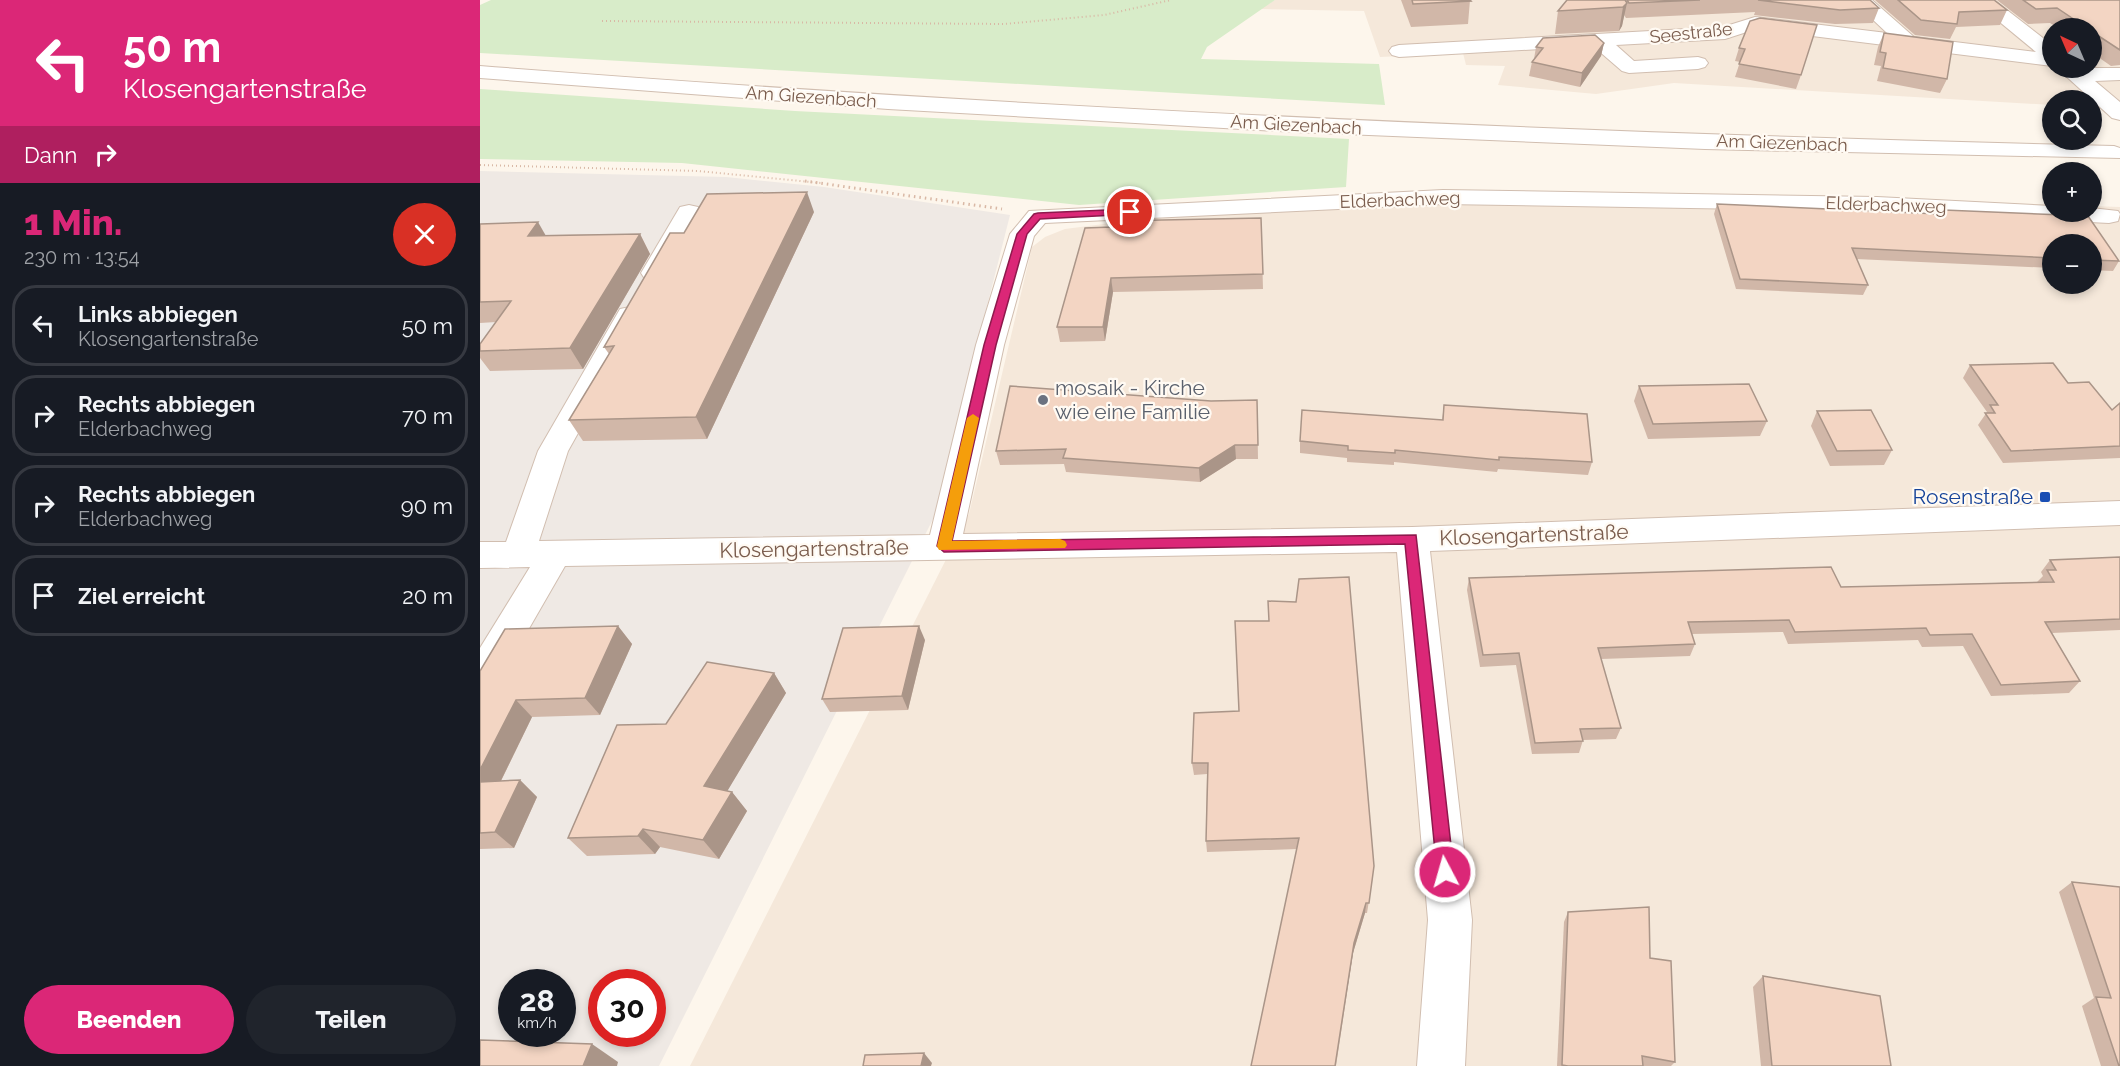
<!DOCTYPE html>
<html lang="de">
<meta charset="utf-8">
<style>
:root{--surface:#171b24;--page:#20242c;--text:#f1f3f6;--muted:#9ea1a6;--line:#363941;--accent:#db2777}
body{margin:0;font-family:Raleway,sans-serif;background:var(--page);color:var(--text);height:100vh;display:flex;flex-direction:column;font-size:22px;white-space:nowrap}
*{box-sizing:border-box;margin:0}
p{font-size:20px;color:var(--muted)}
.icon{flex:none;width:33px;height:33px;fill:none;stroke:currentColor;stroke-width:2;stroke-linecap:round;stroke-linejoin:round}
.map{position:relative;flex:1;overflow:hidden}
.drawer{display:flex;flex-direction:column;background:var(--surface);width:480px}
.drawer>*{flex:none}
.hud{background:#db2777;color:#fff;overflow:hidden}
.needle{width:39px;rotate:316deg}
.controls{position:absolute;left:1562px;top:18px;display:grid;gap:12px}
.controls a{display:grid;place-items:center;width:60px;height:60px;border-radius:50%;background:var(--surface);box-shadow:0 3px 9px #0003;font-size:30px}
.speed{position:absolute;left:18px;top:969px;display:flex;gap:12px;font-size:30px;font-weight:700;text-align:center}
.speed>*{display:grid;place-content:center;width:78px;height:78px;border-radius:50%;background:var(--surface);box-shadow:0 3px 9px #0003;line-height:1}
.speed small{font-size:15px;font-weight:400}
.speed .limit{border:9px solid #d22;background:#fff;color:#111}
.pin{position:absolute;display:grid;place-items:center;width:51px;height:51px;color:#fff;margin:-26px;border:3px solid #fff;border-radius:50%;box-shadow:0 2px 6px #0007}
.me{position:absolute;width:66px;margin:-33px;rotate:354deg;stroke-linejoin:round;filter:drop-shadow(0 0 4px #0008)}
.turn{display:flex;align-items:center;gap:21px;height:126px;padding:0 24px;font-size:27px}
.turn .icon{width:78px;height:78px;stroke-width:2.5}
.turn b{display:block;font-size:42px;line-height:51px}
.then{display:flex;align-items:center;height:57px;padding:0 24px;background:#0003;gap:12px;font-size:22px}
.round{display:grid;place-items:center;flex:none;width:63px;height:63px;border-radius:32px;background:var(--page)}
.summary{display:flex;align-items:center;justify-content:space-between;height:102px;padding:0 24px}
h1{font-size:36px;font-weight:800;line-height:45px;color:var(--accent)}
.cta{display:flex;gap:12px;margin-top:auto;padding:12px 24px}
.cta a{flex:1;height:69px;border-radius:36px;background:var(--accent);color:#fff;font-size:24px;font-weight:800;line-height:69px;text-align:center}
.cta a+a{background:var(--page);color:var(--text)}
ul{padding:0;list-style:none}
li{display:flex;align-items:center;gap:18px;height:81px;margin:0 12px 9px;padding:0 12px;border:3px solid var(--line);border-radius:24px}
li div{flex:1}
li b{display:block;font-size:22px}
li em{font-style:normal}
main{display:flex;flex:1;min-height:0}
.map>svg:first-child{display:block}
</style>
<main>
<section class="drawer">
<div class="hud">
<div class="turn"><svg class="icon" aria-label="left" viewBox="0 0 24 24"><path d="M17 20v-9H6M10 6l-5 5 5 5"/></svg><div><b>50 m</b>Klosengartenstraße</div></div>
<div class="then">Dann<svg class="icon" aria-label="right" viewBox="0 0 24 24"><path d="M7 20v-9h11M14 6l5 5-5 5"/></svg></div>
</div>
<div class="summary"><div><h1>1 Min.</h1><p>230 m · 13:54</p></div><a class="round" style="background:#d93025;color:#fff"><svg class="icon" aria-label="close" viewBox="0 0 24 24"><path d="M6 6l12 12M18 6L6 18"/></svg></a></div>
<ul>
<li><svg class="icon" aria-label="left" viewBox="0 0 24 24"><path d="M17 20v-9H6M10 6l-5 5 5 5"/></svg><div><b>Links abbiegen</b><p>Klosengartenstraße</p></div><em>50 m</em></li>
<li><svg class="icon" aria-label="right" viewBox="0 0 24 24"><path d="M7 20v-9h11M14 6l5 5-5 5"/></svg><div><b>Rechts abbiegen</b><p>Elderbachweg</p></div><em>70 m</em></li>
<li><svg class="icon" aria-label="right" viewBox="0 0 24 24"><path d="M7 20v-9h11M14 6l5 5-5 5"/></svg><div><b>Rechts abbiegen</b><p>Elderbachweg</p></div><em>90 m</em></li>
<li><svg class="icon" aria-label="arrive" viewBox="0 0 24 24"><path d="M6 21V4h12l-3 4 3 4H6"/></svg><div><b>Ziel erreicht</b></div><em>20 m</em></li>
</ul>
<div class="cta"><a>Beenden</a><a>Teilen</a></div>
</section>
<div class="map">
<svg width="1640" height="1066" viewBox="0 0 1640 1066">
<rect width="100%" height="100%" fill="#fdf6ec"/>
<g fill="#f5e8da" fill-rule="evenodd">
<path d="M795,0H1640V108L1611,107V100H1572V105L1194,83L1116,94L1018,85L1025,66L986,65L983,53L900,57L884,11L780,9ZM1572,28H1611V68H1572Z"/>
<path d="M1185,197L1572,205V212H1611V206L1640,207V1066H210L489,514L552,247L565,237L585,229L740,209ZM1572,244H1611V284H1572Z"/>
</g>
<path fill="#efe9e4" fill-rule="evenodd" d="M0,171L246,177L344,187L530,215L454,517L179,1066H0ZM32,982H82V1034H32ZM122,982H172V1034H122Z"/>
<g fill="#d8ecc9">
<path d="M11,0H795L727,47L721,59L899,64L905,105L0,53V5Z"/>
<path d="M0,89L315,111L869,139L866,187L599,205L202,163L0,159Z"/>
</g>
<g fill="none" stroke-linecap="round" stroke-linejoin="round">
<g stroke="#d1beb0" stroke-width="2">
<g id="minor">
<path d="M1372,0H1392L1434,37L1556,52L1493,0H1514L1572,45V66L1276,29L1245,39L1136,45L1154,61L1218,57L1225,59L1228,63L1225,67L1218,69L1149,73L1142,71L1113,46L919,57L912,55L909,51L912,47L919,45L1243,27L1275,17L1407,33Z"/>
<path d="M0,66C544,109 1088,133 1634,146L1640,148V158L1225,149L816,132L408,109L0,78Z"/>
<path d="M1577,68H1640V80L1615,81L1640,102V120L1632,118Z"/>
<path d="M963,190L1397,197L1572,206V212H1611V208L1638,211L1640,214L1638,221L1629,223L1397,211L963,204L565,223L554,236L524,345L483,534L932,527L1640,501V525L950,551L992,920L985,1066H937L948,920L917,552L85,566L13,691L0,695V648L50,567L0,568V542H26L58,451L140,309L150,307L160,309L164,315L88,451L59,541L450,535L496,345L530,234L549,211Z"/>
<path d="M209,205L218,207L221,212L187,273L183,279L174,281L165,279L161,273L197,212L200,207Z"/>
</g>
</g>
<g stroke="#d9b8a5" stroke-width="2" stroke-dasharray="1 3" stroke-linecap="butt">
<path d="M122,21L524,24L624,15L691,0"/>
<path d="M0,165L218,171L341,183"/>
</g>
<path stroke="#d9b8a5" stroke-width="3" stroke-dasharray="1.5 4" stroke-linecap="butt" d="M325,181L522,209"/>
<use href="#minor" fill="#fff" fill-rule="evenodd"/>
</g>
<g fill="#d1b7a8">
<path d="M921,0H990L988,24L931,27Z"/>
<path d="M1087,0H1390L1399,8L1393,23L1355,24L1274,15L1275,12L1146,18L1144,15L1142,26L1139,31L1075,34L1078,11Z"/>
<path d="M1395,0H1514L1527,10L1520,25L1476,27L1470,39L1435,35Z"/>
<path d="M1517,0H1640V65L1631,66L1611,52V28H1578L1570,23L1548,24Z"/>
<path d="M1270,21L1321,75L1316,89L1255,77L1260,62L1255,61L1259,48Z"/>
<path d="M1404,33L1467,79L1460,93L1397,81L1401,66L1394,65L1398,47Z"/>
<path d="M1124,43L1121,56L1100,87L1049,76L1052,62L1054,59L1056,47Z"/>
<path d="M1237,204L1459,214L1464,210L1608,216L1639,261L1633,271L1611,270V244H1572V268L1376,259L1388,285L1383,295L1256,289L1234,214Z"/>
<path d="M334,212L227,439L103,441L89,420L129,354L124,347L204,233Z"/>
<path d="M781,218L783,289L633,292L625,341L580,342L577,327L632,227Z"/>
<path d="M0,224L65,235L160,234L170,254L103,369L10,371L0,358V344L16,322L0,323Z"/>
<path d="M1490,365L1588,383L1632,410L1640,403V458L1523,463L1498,425L1507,412L1483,378Z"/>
<path d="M1159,386L1287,421L1280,436L1168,439L1154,401Z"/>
<path d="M777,400L778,459H756L720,482L586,472L584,464L520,465L516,451L731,401Z"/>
<path d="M964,405L1112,462L1108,475L1018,469L1017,472L914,462V465L867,462V458L820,453V441L962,420Z"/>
<path d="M1337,411L1412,450L1404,465L1350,466L1331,426Z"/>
<path d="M1640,557V630L1572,633L1600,681L1589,693L1511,696L1483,646L1442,647L1438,640L1308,644L1303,632L1212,634L1215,644L1210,656L1121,659L1141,728L1136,739L1103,740L1099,753L1052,754L1036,665L1000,667L987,590L989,578L1361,587L1557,582L1563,576L1561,572L1570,560Z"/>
<path d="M138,626L152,644L120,715L52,717L21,781L40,780L57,797L34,848L0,849V671Z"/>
<path d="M445,640L428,710L350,712L342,699Z"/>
<path d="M294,673L306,693L247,791L252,792L267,811L239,859L180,847L175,854L107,856L88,838L186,724Z"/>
<path d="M714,713L893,876L887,913H885L873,953L856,1066H771L817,849L727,852L726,841L727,774L714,775L712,763Z"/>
<path d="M1592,882L1640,887V1066H1621L1602,1006L1614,998L1579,892Z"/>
<path d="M1088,912L1170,958L1195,1062L1191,1066H1077L1084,922Z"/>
<path d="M1283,976L1411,1066H1281L1273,987Z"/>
</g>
<g fill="#aa9588">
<path d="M1147,3L1142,26L1139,31L1143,7Z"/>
<path d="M1124,43L1121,56L1100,87L1102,73Z"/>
<path d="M327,192L334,212L227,439L216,417Z"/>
<path d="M58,222L70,243L48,236Z"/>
<path d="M160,234L170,254L103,369L90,348Z"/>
<path d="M631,278L633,292L625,341L623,327Z"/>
<path d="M755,445L756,459L720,482L719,468Z"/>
<path d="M138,626L152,644L120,715L105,698Z"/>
<path d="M439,626L445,640L428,710L422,696Z"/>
<path d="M294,673L306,693L239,805L224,786Z"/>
<path d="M36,700L52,717L12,799L0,789V770Z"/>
<path d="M40,780L57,797L34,848L15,832Z"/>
<path d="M252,792L267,811L239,859L223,840Z"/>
<path d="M163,829L180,847L175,854L158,836Z"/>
<path d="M886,903L885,913L873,953L855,1066L874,943Z"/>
<path d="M112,1044L138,1062L137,1066H103Z"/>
<path d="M444,1053L452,1063L451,1066H441Z"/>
</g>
<g fill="#f3d5c3" stroke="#aa9588" stroke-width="1.5">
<path d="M932,0H990L991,1L933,4Z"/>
<path d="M1087,0H1145L1147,3L1143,7L1078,11Z"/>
<path d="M1147,0H1220L1149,3Z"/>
<path d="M1278,0H1390L1399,8L1360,10Z"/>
<path d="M1418,0H1514L1527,10L1479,12L1477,24L1441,20Z"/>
<path d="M1543,0H1640V50L1611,31V28H1607L1577,8L1556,9Z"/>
<path d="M1280,18L1337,25L1321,75L1259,64L1265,49L1259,48L1270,21Z"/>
<path d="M1404,33L1473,42L1467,79L1403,68L1406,53L1400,52Z"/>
<path d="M1115,35L1124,43L1102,73L1052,62L1063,48L1056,47L1063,38Z"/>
<path d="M327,192L216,417L89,420L134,346L124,347L190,233H204L227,194Z"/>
<path d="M1237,204L1459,214L1464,210L1608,216L1639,261L1611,260V244H1572V258L1372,248L1388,285L1260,279Z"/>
<path d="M781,218L783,274L631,278L623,327H577L605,228L632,227L633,221Z"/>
<path d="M58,222L48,236L160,234L90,348L0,351V344L31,301L0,302V224Z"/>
<path d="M1573,363L1588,383L1609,382L1632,410L1640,403V446L1531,451L1505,413H1515L1510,405H1518L1490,365Z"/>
<path d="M1269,384L1287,421L1173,424L1159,386Z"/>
<path d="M530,386L731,401L777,400L778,445H755L719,468L583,458L586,449L516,451Z"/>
<path d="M964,405L1107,414L1112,462L1019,457V460L915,450V453L868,450V446L820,441L822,410L963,420Z"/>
<path d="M1391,410L1412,450L1357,451L1337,411Z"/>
<path d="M1640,557V619L1565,622L1600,681L1521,685L1492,634L1450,635L1446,628L1315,632L1309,620L1208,622L1215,644L1118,648L1141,728L1100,729L1103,741L1055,743L1039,653L1003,655L989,578L1351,567L1361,587L1574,582L1567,570H1576L1570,560Z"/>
<path d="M869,577L894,866L889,903H886L874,943L855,1066H771L819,838L726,841L728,763H712L714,713L759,711L755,621H789L788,601L816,602L819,579Z"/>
<path d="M138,626L105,698L36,700L0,770V671L25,629Z"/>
<path d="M439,626L422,696L342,699L363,628Z"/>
<path d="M227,662L294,673L224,786L252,792L223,840L163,829L158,836L88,838L137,725L186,724Z"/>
<path d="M40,780L15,832L0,833V782Z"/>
<path d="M1592,882L1640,887V1066H1639L1616,997L1631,998Z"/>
<path d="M1169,907L1170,958L1191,961L1195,1062L1162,1056L1163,1066H1088L1082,1065L1088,912Z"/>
<path d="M1283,976L1400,996L1411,1066H1292Z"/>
<path d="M0,1040L112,1044L103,1066H0Z"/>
<path d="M444,1053L441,1066H383L385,1055Z"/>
</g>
<path fill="#db2777" stroke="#8e194d" stroke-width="1.5" d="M650,209L655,212L654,214L560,219L547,234L516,345L472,541L936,535L974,872L972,878L965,880L959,878L957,872L925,544L464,552L457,546L504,345L537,234L554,214L558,213Z"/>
<path fill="#f59e0b" d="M493,414L499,418L472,541L580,539L585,541L587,545L585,548L459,550L457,546L487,418Z"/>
<circle fill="#6b7280" stroke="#fffaf3" stroke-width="2" cx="563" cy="400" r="6"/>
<rect fill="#1a4fb4" stroke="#fffaf3" stroke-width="2" x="1559" y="491" width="12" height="12" rx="3"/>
<g text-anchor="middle" stroke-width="4.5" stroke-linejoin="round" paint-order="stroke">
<g font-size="18" fill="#7a5c4d" stroke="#fffaf3">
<text transform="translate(1211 33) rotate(-6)" y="6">Seestraße</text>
<text transform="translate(331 97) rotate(4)" y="6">Am Giezenbach</text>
<text transform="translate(816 125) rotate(3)" y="6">Am Giezenbach</text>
<text transform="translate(1302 143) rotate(2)" y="6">Am Giezenbach</text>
<text transform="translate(920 200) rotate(-2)" y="6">Elderbachweg</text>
<text transform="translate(1406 205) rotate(2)" y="6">Elderbachweg</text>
</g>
<g font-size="21" fill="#5b616d" stroke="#fffaf3" text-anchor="start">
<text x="575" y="395">mosaik - Kirche<tspan x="575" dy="24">wie eine Familie</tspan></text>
</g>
<g font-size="21" fill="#164399" stroke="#fffaf3" text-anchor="end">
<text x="1553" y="504">Rosenstraße</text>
</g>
<g font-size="21" fill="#7a5c4d" stroke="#fffaf3">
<text transform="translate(1054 535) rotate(-2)" y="7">Klosengartenstraße</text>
<text transform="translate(334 549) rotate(-1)" y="7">Klosengartenstraße</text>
</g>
</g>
</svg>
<div class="controls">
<a><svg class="needle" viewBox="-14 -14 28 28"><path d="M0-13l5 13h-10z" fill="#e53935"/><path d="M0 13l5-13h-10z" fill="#9ea1a6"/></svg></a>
<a><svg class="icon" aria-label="search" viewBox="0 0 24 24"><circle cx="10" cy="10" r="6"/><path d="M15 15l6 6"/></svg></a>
<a>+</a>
<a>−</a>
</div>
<div class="speed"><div>28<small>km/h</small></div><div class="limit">30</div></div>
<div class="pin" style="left:650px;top:212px;background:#d93025"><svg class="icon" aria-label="arrive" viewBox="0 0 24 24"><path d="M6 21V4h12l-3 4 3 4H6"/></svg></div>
<svg class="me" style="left:965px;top:872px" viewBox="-20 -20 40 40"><circle r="17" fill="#db2777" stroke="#fff" stroke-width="3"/><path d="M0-11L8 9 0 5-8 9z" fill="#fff"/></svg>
</div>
</main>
